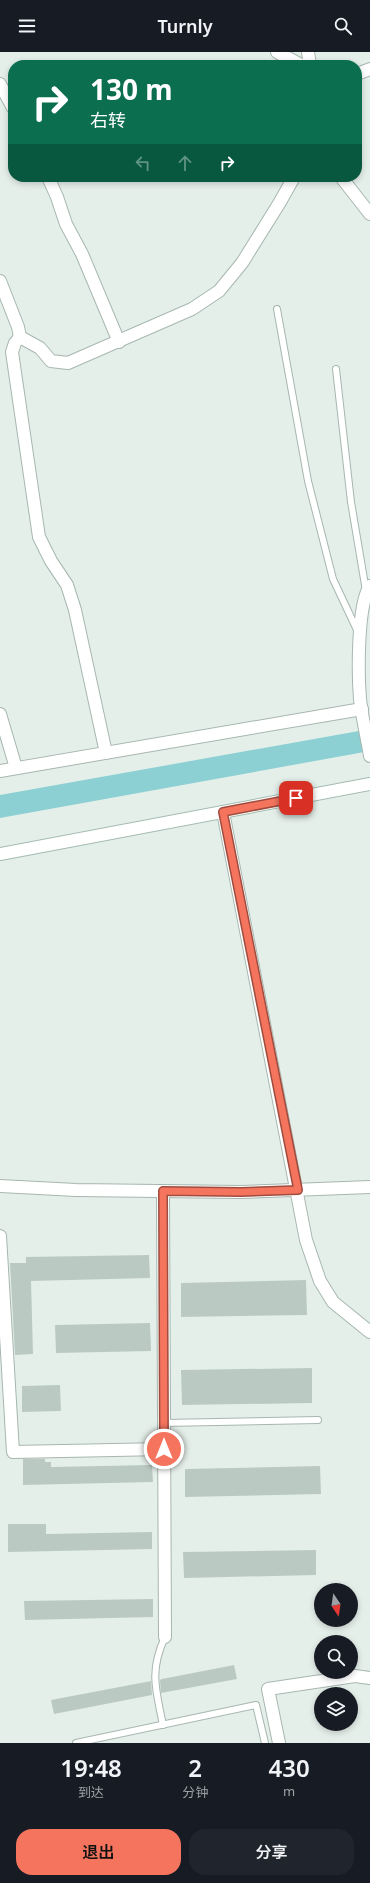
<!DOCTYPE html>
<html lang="zh">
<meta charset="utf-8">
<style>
:root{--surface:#171b24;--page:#20242c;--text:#f1f3f6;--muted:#9ea1a6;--accent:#f4745e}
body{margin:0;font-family:"Noto Sans","Noto Sans SC",sans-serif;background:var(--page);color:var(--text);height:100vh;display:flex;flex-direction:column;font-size:15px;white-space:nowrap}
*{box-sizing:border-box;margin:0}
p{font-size:13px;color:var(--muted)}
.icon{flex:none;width:22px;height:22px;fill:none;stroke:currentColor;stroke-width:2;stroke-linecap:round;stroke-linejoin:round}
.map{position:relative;height:1691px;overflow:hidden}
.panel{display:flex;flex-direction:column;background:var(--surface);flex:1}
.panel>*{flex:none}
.top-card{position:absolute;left:8px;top:8px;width:354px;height:122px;border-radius:16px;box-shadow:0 2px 6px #0003;background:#0b6e4f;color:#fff;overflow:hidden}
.needle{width:26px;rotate:167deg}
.buttons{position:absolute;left:314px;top:1531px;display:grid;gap:8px}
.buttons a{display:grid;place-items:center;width:44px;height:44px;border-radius:50%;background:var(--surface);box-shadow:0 2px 6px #0003;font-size:20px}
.pin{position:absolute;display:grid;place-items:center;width:34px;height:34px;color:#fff;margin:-17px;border-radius:8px;box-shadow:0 2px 6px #0006}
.me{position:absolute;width:44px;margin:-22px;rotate:0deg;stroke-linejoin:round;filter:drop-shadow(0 0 3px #0008)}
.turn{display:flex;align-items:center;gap:14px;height:84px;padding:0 16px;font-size:18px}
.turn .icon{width:52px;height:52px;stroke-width:2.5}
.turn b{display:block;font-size:28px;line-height:34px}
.lanes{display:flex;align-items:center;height:38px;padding:0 16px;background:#0003;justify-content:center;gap:20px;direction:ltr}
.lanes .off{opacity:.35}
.eta{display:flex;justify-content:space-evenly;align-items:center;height:68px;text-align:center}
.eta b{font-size:24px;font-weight:600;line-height:28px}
.primary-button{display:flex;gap:8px;margin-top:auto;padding:8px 16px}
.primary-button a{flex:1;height:46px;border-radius:16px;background:var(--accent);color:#111;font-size:16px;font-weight:600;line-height:46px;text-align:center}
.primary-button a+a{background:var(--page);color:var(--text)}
header{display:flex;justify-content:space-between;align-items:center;height:52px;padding:0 16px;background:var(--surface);font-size:18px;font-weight:600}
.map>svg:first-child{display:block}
</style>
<header><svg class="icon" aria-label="menu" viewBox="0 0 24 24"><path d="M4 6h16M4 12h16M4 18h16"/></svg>Turnly<svg class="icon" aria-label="search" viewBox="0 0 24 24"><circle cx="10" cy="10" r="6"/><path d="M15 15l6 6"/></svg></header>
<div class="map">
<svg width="370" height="1691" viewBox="0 0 370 1691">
<rect width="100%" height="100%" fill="#e5efea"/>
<path fill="#8dd0d4" d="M370,677V699L0,766V743Z"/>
<g fill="#bacac2">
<path d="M149,1203L150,1226L31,1229L33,1302L15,1303L10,1211H26V1205Z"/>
<path d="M306,1228L307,1263L181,1265V1231Z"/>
<path d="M150,1271L151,1299L56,1301L55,1273Z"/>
<path d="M312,1316V1351L182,1353L181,1318Z"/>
<path d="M60,1333L61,1359L22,1360V1334Z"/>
<path d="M23,1407H45V1410H51V1415L152,1413L153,1430L23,1433Z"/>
<path d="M320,1414L321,1442L185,1445V1417Z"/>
<path d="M8,1472H46V1482L152,1480V1497L8,1500Z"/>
<path d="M316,1498V1523L184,1526L183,1500Z"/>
<path d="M153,1547V1565L25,1568L24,1549Z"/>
<path d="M234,1613L237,1627L161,1641L160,1628L162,1627Z"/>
<path d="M151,1629L152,1643L54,1662L51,1648Z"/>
</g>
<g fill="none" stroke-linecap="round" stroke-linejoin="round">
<g stroke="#a7b7b0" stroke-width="8">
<g id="service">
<path d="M277,257L308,429L333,527L357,578"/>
<path d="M336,317L351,450L366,539"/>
<path d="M164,1371L318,1368"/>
<path d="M163,1673C156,1638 149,1619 165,1585"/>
<path d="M76,1691L256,1653L265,1691"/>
</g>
</g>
<g stroke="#a7b7b0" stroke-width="14">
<g id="minor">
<path d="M277,0L301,13"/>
<path d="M308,0L310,13"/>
<path d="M357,22L370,17"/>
<path d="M0,32L13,56"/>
<path d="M48,125L57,145L66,172L82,202L119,290"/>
<path d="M341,125L370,162"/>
<path d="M0,229L18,275L20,285L40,296L51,309L68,311L192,257L219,239L242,211L280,150L294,125"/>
<path d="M20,285L15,291L12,300L39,485L51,509L67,533L75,558L106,701"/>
<path d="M370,534C357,553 358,623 360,647C362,666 367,685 370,704"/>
<path d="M0,662L16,716"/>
<path d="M0,719L362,657"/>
<path d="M223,760L306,1188L320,1229L333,1250L370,1280"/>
<path d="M0,1134L76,1138L241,1140L370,1135"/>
<path d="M163,1139L165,1585"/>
<path d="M0,1184L13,1400L164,1397"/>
<path d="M279,1691L268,1637L355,1624L370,1626"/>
</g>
</g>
<g stroke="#a3bbb0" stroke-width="14">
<path id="secondary" d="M0,802L370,732"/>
</g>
<use href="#service" stroke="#fff" stroke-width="6"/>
<use href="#minor" stroke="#fff" stroke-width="12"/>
<use href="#secondary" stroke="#fff" stroke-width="12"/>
</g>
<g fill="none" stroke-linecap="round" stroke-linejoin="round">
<g stroke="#9f4b3d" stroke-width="10">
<path id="route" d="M164,1397L163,1139L241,1140L298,1138L223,760L296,746"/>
</g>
<use href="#route" stroke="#f4745e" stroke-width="7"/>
</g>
</svg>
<div class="buttons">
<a><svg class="needle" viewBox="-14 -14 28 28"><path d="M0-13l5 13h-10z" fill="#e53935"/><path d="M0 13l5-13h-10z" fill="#9ea1a6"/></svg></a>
<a><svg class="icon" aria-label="search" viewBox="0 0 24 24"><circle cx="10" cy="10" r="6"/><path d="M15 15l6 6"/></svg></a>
<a><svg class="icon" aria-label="layers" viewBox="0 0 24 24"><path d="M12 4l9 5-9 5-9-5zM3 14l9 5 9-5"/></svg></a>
</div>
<div class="pin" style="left:296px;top:746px;background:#d93025"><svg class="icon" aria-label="arrive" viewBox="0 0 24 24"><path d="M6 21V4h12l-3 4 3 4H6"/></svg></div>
<svg class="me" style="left:164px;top:1397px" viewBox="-20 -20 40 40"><circle r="17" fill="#f4745e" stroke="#fff" stroke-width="3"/><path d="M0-11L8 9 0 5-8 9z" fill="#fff"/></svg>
<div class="top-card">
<div class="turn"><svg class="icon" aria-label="right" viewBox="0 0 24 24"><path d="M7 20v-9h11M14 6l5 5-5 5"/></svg><div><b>130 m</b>右转</div></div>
<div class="lanes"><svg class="icon off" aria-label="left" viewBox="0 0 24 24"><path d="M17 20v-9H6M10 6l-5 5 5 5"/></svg><svg class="icon off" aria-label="ahead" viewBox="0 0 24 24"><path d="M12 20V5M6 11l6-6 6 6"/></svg><svg class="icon" aria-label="right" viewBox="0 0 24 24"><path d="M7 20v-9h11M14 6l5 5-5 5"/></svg></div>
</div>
</div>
<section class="panel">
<div class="eta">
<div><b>19:48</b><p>到达</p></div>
<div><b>2</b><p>分钟</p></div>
<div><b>430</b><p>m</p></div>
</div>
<div class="primary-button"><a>退出</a><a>分享</a></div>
</section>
